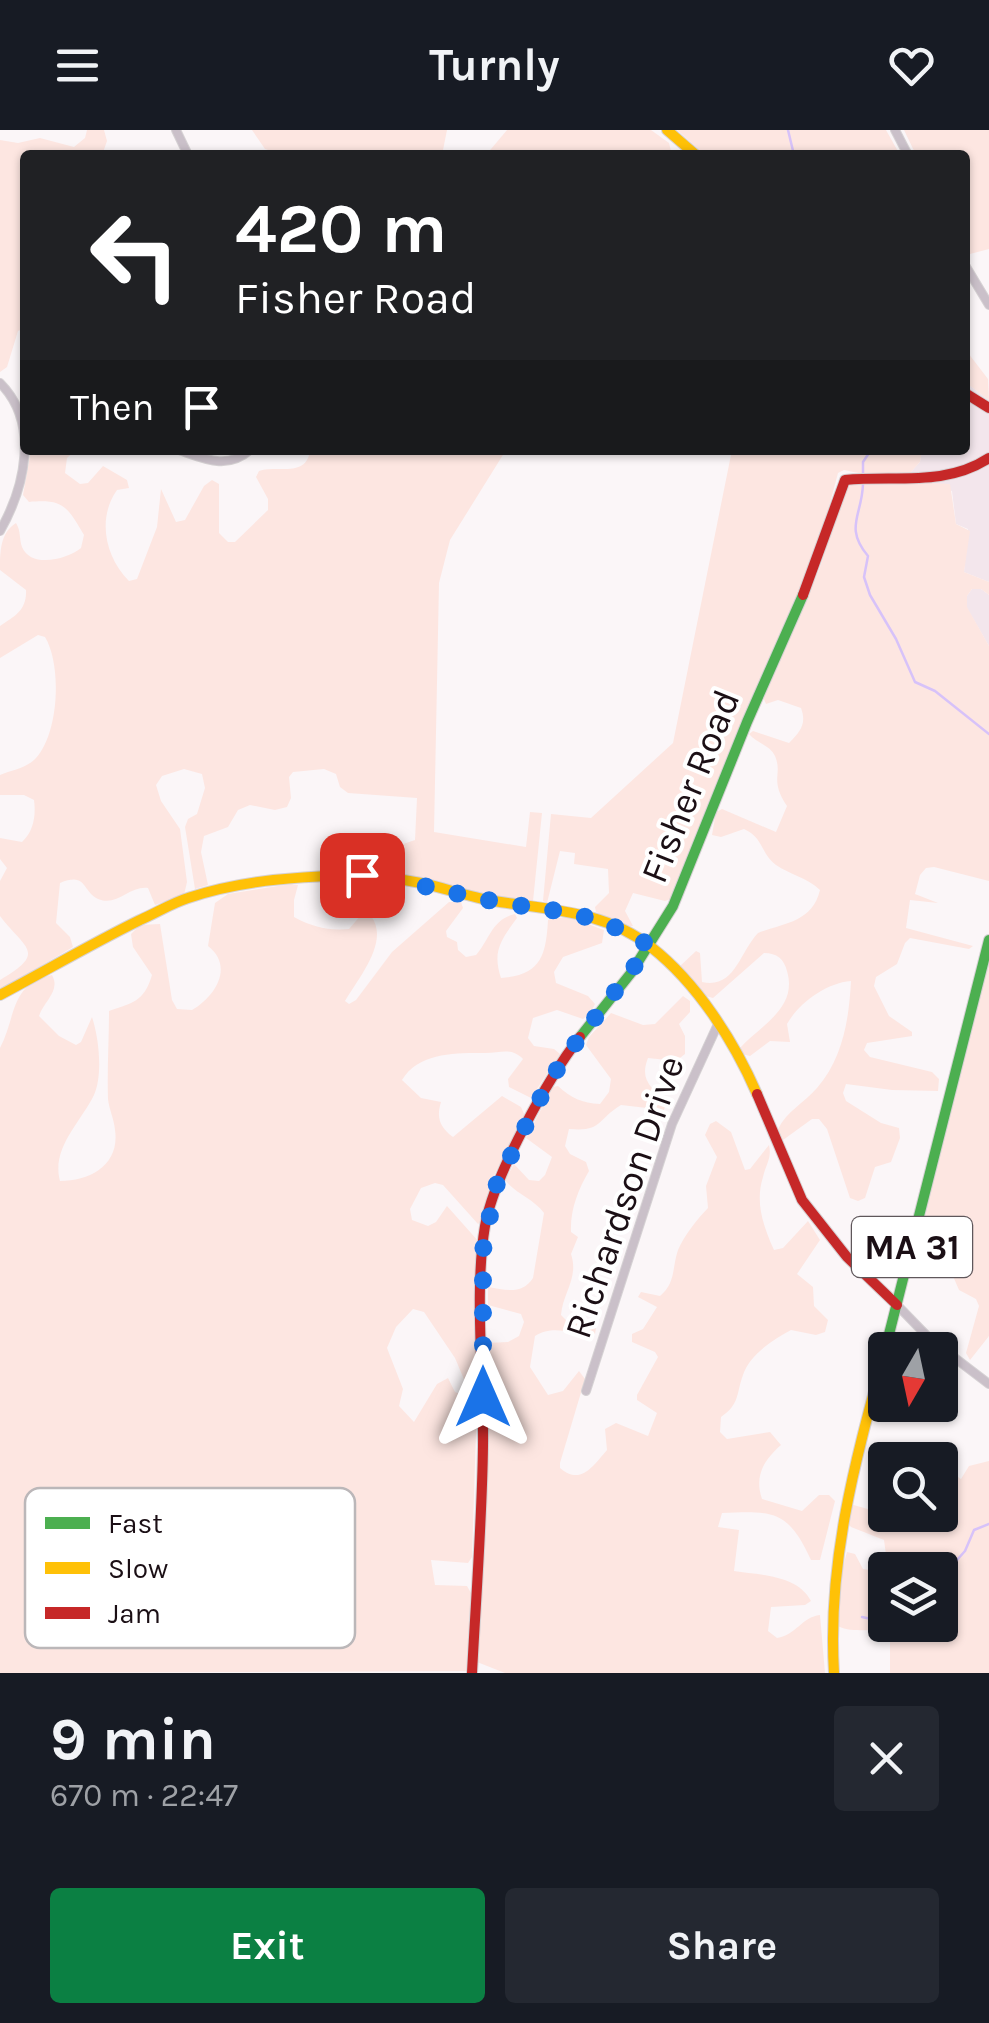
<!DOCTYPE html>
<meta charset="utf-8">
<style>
:root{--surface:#171b24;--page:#242831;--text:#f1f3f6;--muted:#9ea1a6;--accent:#0b8043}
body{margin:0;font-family:Karla,sans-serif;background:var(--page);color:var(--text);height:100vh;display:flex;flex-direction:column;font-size:38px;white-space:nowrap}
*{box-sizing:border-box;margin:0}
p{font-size:32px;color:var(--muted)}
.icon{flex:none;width:55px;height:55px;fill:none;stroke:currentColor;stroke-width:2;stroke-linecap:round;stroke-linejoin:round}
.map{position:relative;height:1543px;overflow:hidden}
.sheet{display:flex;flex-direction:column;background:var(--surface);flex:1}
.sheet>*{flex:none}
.banner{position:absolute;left:20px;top:20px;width:950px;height:305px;border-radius:10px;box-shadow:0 2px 8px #0004;background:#202124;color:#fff;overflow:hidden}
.needle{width:65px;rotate:189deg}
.fabs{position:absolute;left:868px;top:1202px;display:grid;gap:20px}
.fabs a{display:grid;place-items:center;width:90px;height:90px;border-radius:10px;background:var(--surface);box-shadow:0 2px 8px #0004;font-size:50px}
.pin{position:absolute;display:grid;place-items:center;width:85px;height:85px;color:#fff;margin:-42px;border-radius:20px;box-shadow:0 5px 15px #0006}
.me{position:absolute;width:110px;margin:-55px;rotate:0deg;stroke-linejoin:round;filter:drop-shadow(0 0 8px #0008)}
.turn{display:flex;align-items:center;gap:35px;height:210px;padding:0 50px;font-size:45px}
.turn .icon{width:130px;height:130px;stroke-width:2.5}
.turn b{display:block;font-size:70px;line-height:85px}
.then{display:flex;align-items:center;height:95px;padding:0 50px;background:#0003;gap:20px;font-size:38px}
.round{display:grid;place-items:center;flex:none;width:105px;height:105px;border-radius:10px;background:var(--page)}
.headline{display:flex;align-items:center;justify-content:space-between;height:170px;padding:0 50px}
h1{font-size:60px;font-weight:700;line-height:75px}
.button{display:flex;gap:20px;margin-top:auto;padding:20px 50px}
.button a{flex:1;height:115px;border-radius:10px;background:var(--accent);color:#fff;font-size:40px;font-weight:700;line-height:115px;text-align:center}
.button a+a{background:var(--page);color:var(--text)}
header{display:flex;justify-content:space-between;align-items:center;height:130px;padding:0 50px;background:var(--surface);font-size:45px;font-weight:700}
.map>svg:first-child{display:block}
</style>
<header><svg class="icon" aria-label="menu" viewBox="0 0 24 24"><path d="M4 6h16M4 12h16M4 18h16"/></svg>Turnly<svg class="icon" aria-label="heart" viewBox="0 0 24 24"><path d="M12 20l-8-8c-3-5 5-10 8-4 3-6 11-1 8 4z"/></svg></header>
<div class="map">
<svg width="989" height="1543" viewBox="0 0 989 1543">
<rect width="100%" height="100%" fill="#fbf6f8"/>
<g fill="#f3e6ec">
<path d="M965,252L989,270V452L964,442L968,399L956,394L952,361L911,353L910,343L920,332L922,320H965Z"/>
<path d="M972,459H981L989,465V516L967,478V466Z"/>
</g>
<g fill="#fde6e1" fill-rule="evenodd">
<path d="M87,0H104L107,11L102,25H25V198L18,201L7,237L0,242V10L18,13L40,8L74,17L85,8Z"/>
<path d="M252,0H447L442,25H284L265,19Z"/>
<path d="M507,0H651L669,13L672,25H486Z"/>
<path d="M677,0H886L900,25H705Z"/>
<path d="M904,0H989V119L970,124L965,122V25H916Z"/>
<path d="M965,219L988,249L989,270L965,252Z"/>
<path d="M31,320H76L67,328L65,343L80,354L88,353L103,336L127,350L129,358L117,360C97,388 105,427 129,451L137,449L157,397L161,359L176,392L185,390L204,356L212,350L219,354V403L228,412H235L268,380V369L256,347L259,341C278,335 307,348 310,320H506L450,410L439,453L434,702L526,717L530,682L542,683L533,771L528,773L361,738L368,726L415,710L417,668L348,663L340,657L336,644L324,639L293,642L289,647L291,668L287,677L275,680L250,675L238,680L228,697L204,706L201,722L208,755L195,759L185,697L188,689L197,684L205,658L202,644L184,639L162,646L156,655L161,671L180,699L187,752L184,765L155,775L148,758C130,756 118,775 101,770C81,764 89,741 60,753L56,793L70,807L73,817L0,860V850C48,822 25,819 0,786V751L7,738L0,729V708L22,712C34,701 36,685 34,670L24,665H0V645C12,640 27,638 36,628C59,603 62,535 45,507L38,505L0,528V496C15,486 27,480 26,460L0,440C0,422 0,403 16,393C21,401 19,408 22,417C31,439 68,429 81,418L84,405C67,376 63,369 29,372L23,365Z"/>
<path d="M732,320H922L920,332L910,343L868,345L844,340L838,343L818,418L671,769L665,771L633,763L625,781L633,796L625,797L596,782L595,777L609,763L608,739L574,734L575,723L560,721L547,773L543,771L551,684L591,688L673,613Z"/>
<path d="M901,352L950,354L956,394L970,401L964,442L989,452V465L981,459H972L967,466V477L989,516V751L934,737L926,738L920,745L915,764L938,773L910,770L906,798L973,816L969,819L910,808L905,813L897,834L876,847L874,856L889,886L912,902V906L867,913L864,920L870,927L932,942L939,949L938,961L892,960L846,954L843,963L846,971L881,993L899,998L900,1008L891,1032L875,1037L865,1068L858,1071L850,1068L827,999L819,989H812L783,1010L779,1009L778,999C787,981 804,973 817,958C843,928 849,889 851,851C826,853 799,873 787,894L790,912L770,911L750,926L742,924L740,918C761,895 798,878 787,841C784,829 777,823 764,823L713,868L702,865L679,837L696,821L700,823L702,852C735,859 739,823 758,803C783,793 812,793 820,760C806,747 791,745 776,735C760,723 764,708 744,699L721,707L712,705L716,682L722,679L776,702L787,676C769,649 783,645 775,626C770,615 756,613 749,604L753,601L789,613C800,602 807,594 801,578L778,570L766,574L763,567L819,440L845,360L851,355Z"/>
<path d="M291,754L298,755L294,770V787C312,797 329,801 349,799L361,785L371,786C390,811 359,847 345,871L349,874L356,870L392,822L449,772H461L463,778L446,801L447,807L457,812L458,820L466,827L476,825C490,809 492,789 515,784L517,788C501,810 492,821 501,848C540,845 546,827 548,790C566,783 587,794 604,800L602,813L563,827L554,842L556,853L588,866L595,874L590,884L583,889L557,880L533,888L528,908L534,916L554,919L560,924L531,968L509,957L508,949L523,929C511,917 501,923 485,923C456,923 419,922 402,950L421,968L441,972C436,988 440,997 453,1007L502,966L521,977L525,986L495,1043L481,1092L478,1094L443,1055L435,1053L421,1058L410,1079L412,1090L428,1096L436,1092L447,1076L479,1112L475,1260L466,1254L455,1228L424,1182L413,1179L396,1197L387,1218L403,1259L399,1276L414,1292L437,1254L448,1248L455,1262L477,1271L472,1427L468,1433L431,1430L435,1455L467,1456L471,1463L466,1541L0,1543V918C16,888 10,853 52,845C61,861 44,871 39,886L59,906L76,915L81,912L92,887C99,908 103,945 94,965C81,992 51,1018 60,1051C91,1051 120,1034 115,1000C114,989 109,979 108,969C107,940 109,910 109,881C132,873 144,872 152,845L133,817L131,804L140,795L160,794L172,870L177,879L192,880C216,866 234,836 208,816L215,773L228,764Z"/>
<path d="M989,832V1206L970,1230L966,1223L979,1176L976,1169L959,1160L928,1088L922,1086Z"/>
<path d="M683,866L690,871V882L679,894L685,906V924L676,931L648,928C639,951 652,957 666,973L664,980L621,975C596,990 603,1002 569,999L565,1016L570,1024L586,1032L589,1041C578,1060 570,1080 571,1102L578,1107L571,1124C579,1148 563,1162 561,1185L568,1192L596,1198L595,1204C574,1206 555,1193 535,1206L530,1237L548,1265L563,1261L579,1241L585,1249L560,1333V1338C581,1356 593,1336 607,1320L605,1299L616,1293L648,1306L657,1283L637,1270V1265L658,1227L655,1222L632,1212V1204L643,1199L657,1177L638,1167L641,1162L660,1166C676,1153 672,1137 678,1120C684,1106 697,1089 708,1078L706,1056L717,1027L705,1005L710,994L716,991L731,1002L745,1040L750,1039L769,1015C772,1028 766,1034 763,1047C755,1072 763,1096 774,1120L783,1118L808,1091L820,1110L797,1144L813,1157L814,1176L828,1190L825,1202L816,1205L791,1200C773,1210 750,1224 743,1245C736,1264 740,1274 721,1287L720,1302L727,1309L770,1302L781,1315C764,1330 754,1346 762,1369L802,1381L819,1365H829L835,1371L820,1430H811C788,1380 774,1381 722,1383L718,1397L739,1400L734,1441C760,1445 798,1445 811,1471L805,1475L771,1477L768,1501L777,1508C796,1505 802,1487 820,1485L825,1543H505L477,1532L486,1361L487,1213L508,1212L519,1206L524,1192L521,1184L488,1175V1157C506,1160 522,1165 533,1148L544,1083C534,1069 516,1064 505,1050L514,1034L529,1050L539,1051L545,1045L552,1027L526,1008L553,957L558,956C571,968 582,973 600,974L609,962L611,949L586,915L589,907L611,883L643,895L655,894Z"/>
<path d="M989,1331V1543H890V1507C874,1495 854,1505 838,1496L836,1463L847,1422L855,1424L863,1439L878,1441L887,1432L884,1410L851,1397L844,1389L850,1374L921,1394L928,1385H940V1335L961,1349L969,1336ZM885,1440H940V1495H885Z"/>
</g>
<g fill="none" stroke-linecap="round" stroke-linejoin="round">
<g stroke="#d7c2f9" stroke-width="2.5">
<path d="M788,0L794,25"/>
<path d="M863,346V332L871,320"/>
<path d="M863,354C862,386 844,397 868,426L864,447L870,465L896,509L915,552L935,561L989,604"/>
<path d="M940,1449L965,1421L974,1400L989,1394"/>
<path d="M862,1487L885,1492"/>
</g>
<g stroke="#d6d2d4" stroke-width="10">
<g id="street">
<path d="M176,0L188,25"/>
<path d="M895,0L908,25"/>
<path d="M965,135L989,175"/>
<path d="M0,253C40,293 25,357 0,401"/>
<path d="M179,320C205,329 227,340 250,320"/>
<path d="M897,1175L930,1209L989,1254"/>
<path d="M586,1261L672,994L718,894"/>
</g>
</g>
<g stroke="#d6d2d4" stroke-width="12">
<g id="fast">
<path d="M580,907L631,843L673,776L747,592L803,465"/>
<path d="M885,1220L989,810"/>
</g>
</g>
<g stroke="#d6d2d4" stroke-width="12">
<g id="slow">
<path d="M667,0L696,25"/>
<path d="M0,865C47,840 93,813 140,790C156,783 172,773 188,768C253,746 354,740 421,753C445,758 469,767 494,771C550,780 606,781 651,817C697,853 734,911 757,964"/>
<path d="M834,1543C827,1431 856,1328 885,1221"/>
</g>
</g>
<g stroke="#d6d2d4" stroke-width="12">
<g id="jam">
<path d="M965,263L989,278"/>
<path d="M803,465L845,350C894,345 945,357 989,328"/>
<path d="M757,964L802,1070L847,1127L897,1175"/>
<path d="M472,1543C476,1467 482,1391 483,1316C484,1247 474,1161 485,1096C494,1045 548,948 580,907"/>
</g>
</g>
<use href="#street" stroke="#cac0c9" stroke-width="8"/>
<use href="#fast" stroke="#4caf50" stroke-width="10"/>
<use href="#slow" stroke="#ffc107" stroke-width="10"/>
<use href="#jam" stroke="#c62828" stroke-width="10"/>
</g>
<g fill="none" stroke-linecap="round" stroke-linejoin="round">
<path stroke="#1a73e8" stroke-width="18" stroke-dasharray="0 32.4" d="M362,745C407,750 449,763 493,771C558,783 591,779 650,816L562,931L534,979L496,1056L483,1120V1267"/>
</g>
<g text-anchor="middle" stroke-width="8" stroke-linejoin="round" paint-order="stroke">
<rect fill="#fff" stroke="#5f575b" stroke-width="2.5" x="852" y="1087" width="120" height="60" rx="8"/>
<g font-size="35" font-weight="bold" fill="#1b0f15">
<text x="912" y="1129">MA 31</text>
</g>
<g font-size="38" fill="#1b0f15" stroke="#fff">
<text transform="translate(690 656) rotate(-68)" y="13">Fisher Road</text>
<text transform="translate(624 1067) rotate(-71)" y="13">Richardson Drive</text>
</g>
</g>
<rect x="25" y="1358" width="330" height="160" rx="15" fill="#fff" stroke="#bbb7b9" stroke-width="2.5"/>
<rect x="45" y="1387" width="45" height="12" fill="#4caf50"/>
<rect x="45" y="1432" width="45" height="12" fill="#ffc107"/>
<rect x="45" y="1477" width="45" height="12" fill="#c62828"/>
<g font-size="28" fill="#1b0f15">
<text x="108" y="1403">Fast</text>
<text x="108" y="1448">Slow</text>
<text x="108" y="1493">Jam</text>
</g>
</svg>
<div class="fabs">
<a><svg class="needle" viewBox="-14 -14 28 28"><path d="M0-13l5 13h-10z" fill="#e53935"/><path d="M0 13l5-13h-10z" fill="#9ea1a6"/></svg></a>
<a><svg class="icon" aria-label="search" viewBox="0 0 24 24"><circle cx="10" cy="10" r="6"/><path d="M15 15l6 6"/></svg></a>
<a><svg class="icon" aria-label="layers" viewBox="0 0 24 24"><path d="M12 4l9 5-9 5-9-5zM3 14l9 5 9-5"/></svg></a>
</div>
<div class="pin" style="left:362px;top:745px;background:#d93025"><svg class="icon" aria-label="arrive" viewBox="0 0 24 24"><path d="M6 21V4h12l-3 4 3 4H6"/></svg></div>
<svg class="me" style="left:483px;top:1267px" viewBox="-20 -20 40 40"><path d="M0-17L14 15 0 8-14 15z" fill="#1a73e8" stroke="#fff" stroke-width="4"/></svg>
<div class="banner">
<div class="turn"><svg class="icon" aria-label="left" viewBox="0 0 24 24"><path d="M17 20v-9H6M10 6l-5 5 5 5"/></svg><div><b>420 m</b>Fisher Road</div></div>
<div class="then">Then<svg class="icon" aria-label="arrive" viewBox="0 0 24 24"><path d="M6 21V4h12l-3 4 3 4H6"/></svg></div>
</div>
</div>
<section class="sheet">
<div class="headline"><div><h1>9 min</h1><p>670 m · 22:47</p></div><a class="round"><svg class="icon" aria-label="close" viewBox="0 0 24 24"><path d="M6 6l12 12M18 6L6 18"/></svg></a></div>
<div class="button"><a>Exit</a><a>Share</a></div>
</section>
